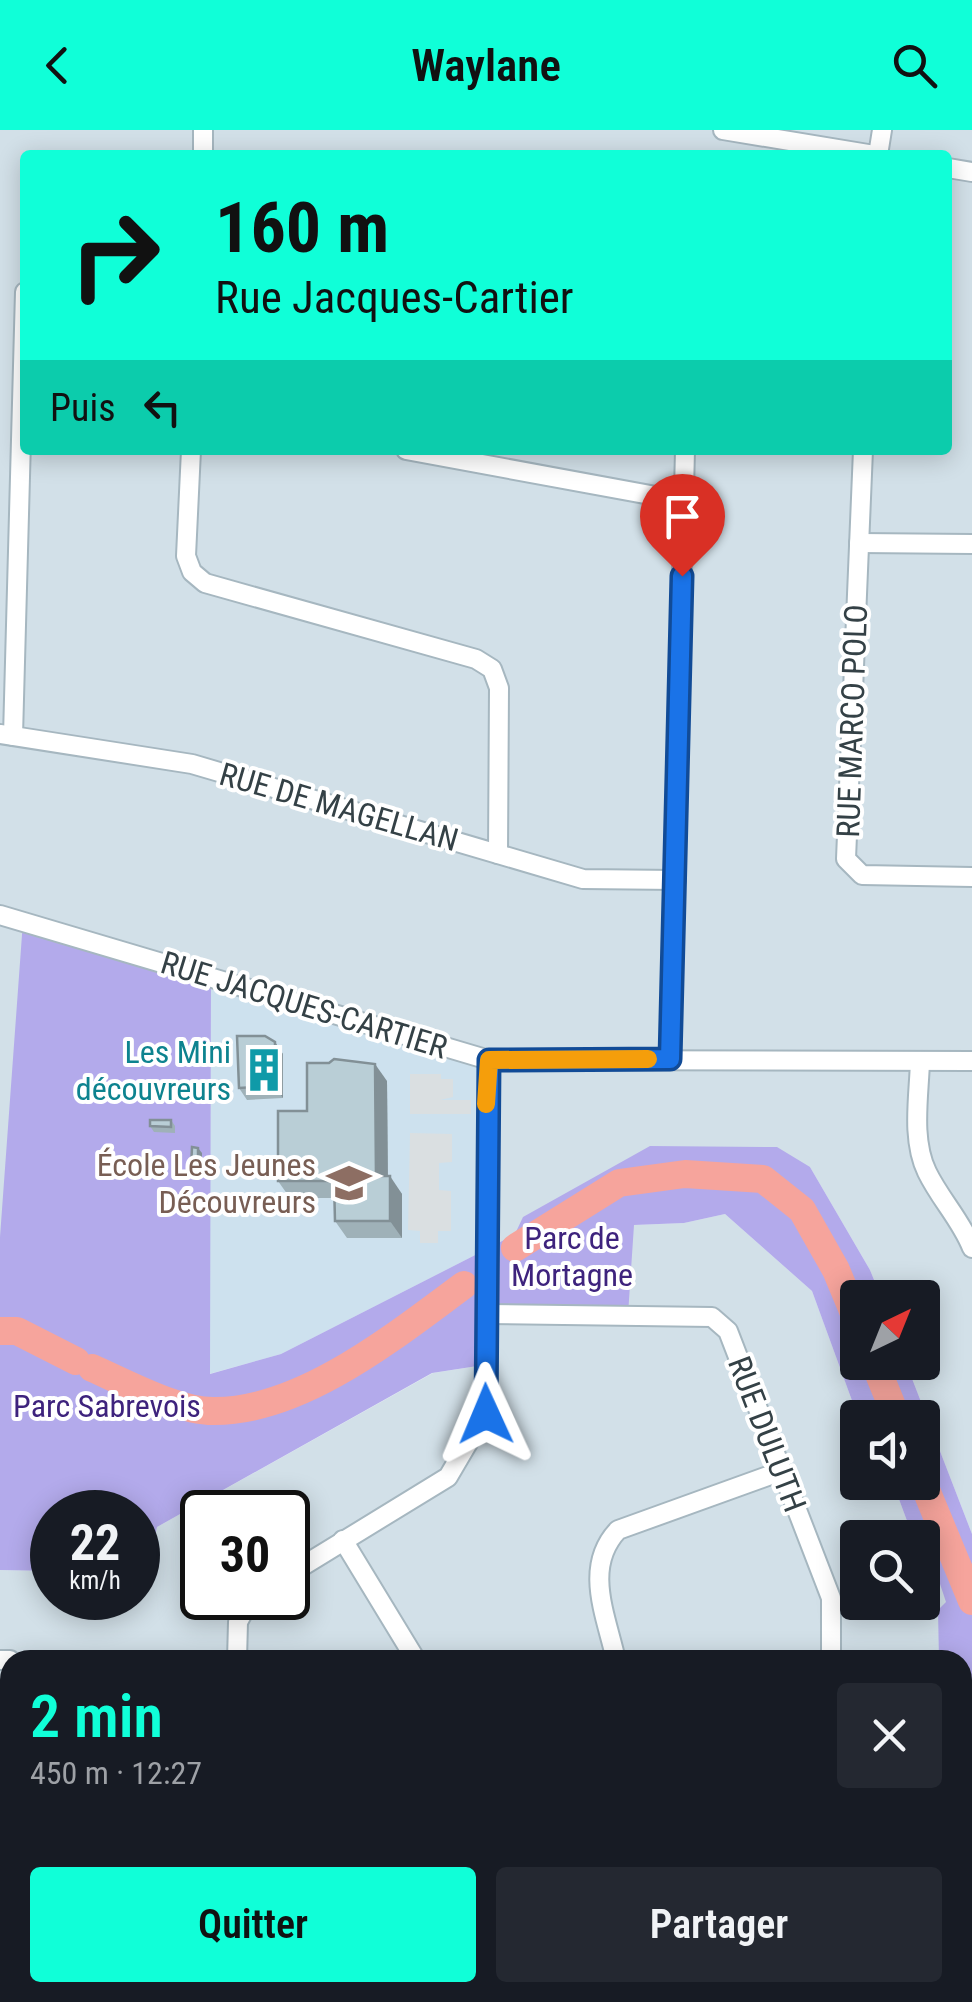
<!DOCTYPE html>
<html lang="fr">
<meta charset="utf-8">
<style>
:root{--surface:#171b24;--page:#242831;--text:#f1f3f6;--muted:#9ea1a6;--accent:#10ffd8}
body{margin:0;font-family:"Roboto Condensed",sans-serif;background:var(--page);color:var(--text);height:100vh;display:flex;flex-direction:column;font-size:38px;white-space:nowrap}
*{box-sizing:border-box;margin:0}
p{font-size:32px;color:var(--muted)}
.icon{flex:none;width:55px;height:55px;fill:none;stroke:currentColor;stroke-width:2;stroke-linecap:round;stroke-linejoin:round}
.map{position:relative;flex:1;overflow:hidden}
.details{position:absolute;left:0px;top:1520px;width:972px;height:352px;display:flex;flex-direction:column;background:var(--surface);border-radius:30px 30px 0 0;box-shadow:0 5px 25px #0003}
.details>*{flex:none}
.hud{position:absolute;left:20px;top:20px;width:932px;height:305px;border-radius:10px;box-shadow:0 5px 25px #0003;background:#10ffd8;color:#111;overflow:hidden}
.needle{width:65px;rotate:43deg}
.fabs{position:absolute;left:840px;top:1150px;display:grid;gap:20px}
.fabs a{display:grid;place-items:center;width:100px;height:100px;border-radius:10px;background:var(--surface);box-shadow:0 5px 25px #0003;font-size:50px}
.speed{position:absolute;left:30px;top:1360px;display:flex;gap:20px;font-size:50px;font-weight:700;text-align:center}
.speed>*{display:grid;place-content:center;width:130px;height:130px;border-radius:50%;background:var(--surface);box-shadow:0 5px 25px #0003;line-height:1}
.speed small{font-size:25px;font-weight:400}
.speed .limit{border:5px solid #111;border-radius:15px;background:#fff;color:#111}
.pin{position:absolute;display:grid;place-items:center;width:85px;height:85px;color:#fff;margin:-102px -42px;border-radius:50% 50% 50% 0;rotate:-45deg;box-shadow:0 0 10px #0007}
.pin .icon{rotate:45deg}
.me{position:absolute;width:110px;margin:-55px;rotate:359deg;stroke-linejoin:round;filter:drop-shadow(0 0 8px #0008)}
.turn{display:flex;align-items:center;gap:35px;height:210px;padding:0 30px;font-size:45px}
.turn .icon{width:130px;height:130px;stroke-width:2.5}
.turn b{display:block;font-size:70px;line-height:85px}
.then{display:flex;align-items:center;height:95px;padding:0 30px;background:#0003;gap:20px;font-size:38px}
.round{display:grid;place-items:center;flex:none;width:105px;height:105px;border-radius:10px;background:var(--page)}
.headline{display:flex;align-items:center;justify-content:space-between;height:170px;padding:0 30px}
h1{font-size:60px;font-weight:600;line-height:75px;color:var(--accent)}
.button{display:flex;gap:20px;margin-top:auto;padding:20px 30px}
.button a{flex:1;height:115px;border-radius:10px;background:var(--accent);color:#111;font-size:40px;font-weight:600;line-height:115px;text-align:center}
.button a+a{background:var(--page);color:var(--text)}
header{display:flex;justify-content:space-between;align-items:center;height:130px;padding:0 30px;background:var(--accent);color:#111;font-size:45px;font-weight:600}
.map>svg:first-child{display:block}
</style>
<header><svg class="icon" aria-label="back" viewBox="0 0 24 24"><path d="M15 5l-7 7 7 7"/></svg>Waylane<svg class="icon" aria-label="search" viewBox="0 0 24 24"><circle cx="10" cy="10" r="6"/><path d="M15 15l6 6"/></svg></header>
<div class="map">
<svg width="972" height="1872" viewBox="0 0 972 1872">
<rect width="100%" height="100%" fill="#e5eef4"/>
<g fill="#d2e0e8" fill-rule="evenodd">
<path d="M0,0H972V1404L906,1233L922,1232V1168L881,1167L870,1140L810,1037L515,1104L487,1119L211,846L0,1107ZM25,25H948V320H25Z"/>
<path d="M725,1084L812,1161L858,1287V1352L893,1353L913,1407L858,1408V1472H922L923,1419L928,1418L947,1473L939,1530H10V1862L824,1863L806,1872H0V1440L52,1441V1468H138V1443L148,1442L157,1397L433,1243L484,1235L486,1184L634,1095L684,1093ZM202,1382H288V1468H202Z"/>
</g>
<path fill="#cde1ee" d="M211,846L489,930L487,1119L281,1224L209,1244Z"/>
<path fill="#b3aaeb" d="M23,791L211,846L210,1244L281,1224L487,1119L515,1104L523,1087L650,1016L777,1017L810,1037L870,1140L881,1167L858,1168V1232L906,1233L972,1404V1872H806L824,1863L962,1862V1530H939L938,1480L946,1472L928,1418L923,1419L922,1408L913,1407L893,1353L922,1352V1288L858,1287L812,1161L725,1084L684,1093L634,1095L628,1185H486L484,1235L432,1243L157,1397L147,1443H138V1382H52V1441L0,1440V1107Z"/>
<g fill="#dadfe1">
<path d="M410,944H441V949H453V967L440,970H471V984H410Z"/>
<path d="M410,1003L452,1004V1032L439,1033V1060L451,1061V1101H438V1113H420V1101L408,1100Z"/>
</g>
<g fill="none" stroke-linecap="round" stroke-linejoin="round">
<g stroke="#f6a49c" stroke-width="28">
<path d="M515,1118L619,1053L685,1044L763,1049L802,1080L836,1140L858,1193"/>
<path d="M0,1201H17L76,1231"/>
<path d="M874,1232L897,1288"/>
<path d="M92,1238C126,1253 179,1282 215,1281C303,1281 396,1205 464,1155"/>
<path d="M922,1350L972,1471"/>
</g>
<g stroke="#a6b7c0" stroke-width="22">
<g id="street">
<path d="M723,0L874,25"/>
<path d="M203,25V0"/>
<path d="M878,25L882,0"/>
<path d="M948,38L972,42"/>
<path d="M191,320L186,426L192,442L205,453L476,529L492,539L499,558L498,724"/>
<path d="M406,320L683,371"/>
<path d="M863,320L846,729L862,745L972,747"/>
<path d="M859,413L972,414"/>
<path d="M0,604L192,634L583,749L676,750"/>
<path d="M13,606L25,162"/>
<path d="M0,785L489,930L972,931"/>
<path d="M670,929L685,320"/>
<path d="M920,931C919,966 911,1009 927,1042C940,1069 961,1090 972,1118"/>
<path d="M486,1184L712,1187L728,1201L831,1468V1530"/>
<path d="M343,1410L416,1530"/>
<path d="M288,1445L448,1347L485,1284L489,930"/>
<path d="M0,1530H10"/>
<path d="M237,1530L238,1492L251,1468"/>
<path d="M616,1530C606,1485 583,1437 618,1400L779,1342"/>
<path d="M0,1828H10"/>
<path d="M47,1872V1862"/>
<path d="M228,1872V1862"/>
</g>
</g>
<use href="#street" stroke="#fff" stroke-width="18"/>
</g>
<g fill="#9fb1b8">
<path d="M275,912L283,924V968L247,970L239,958Z"/>
<path d="M387,951L388,1046L402,1064V1108H347L335,1091L334,1068H290L278,1051L307,981Z"/>
<path d="M171,990L175,996V1003L154,1002L150,996Z"/>
<path d="M202,1023V1044H195L191,1038Z"/>
</g>
<g fill="#829096">
<path d="M275,912L283,924V968L275,956Z"/>
<path d="M375,934L387,951L388,1064L376,1046Z"/>
<path d="M198,1018L202,1023V1044L198,1038Z"/>
<path d="M390,1046L402,1064V1108L390,1091Z"/>
</g>
<g fill="#b9ced6" stroke="#829096" stroke-width="2.5">
<path d="M237,906H265L275,912V956L239,958Z"/>
<path d="M334,929L375,934L376,1046H390V1091H335L334,1051H278V981H307V933H329Z"/>
<path d="M150,990H171V997L150,996Z"/>
<path d="M192,1017L198,1018V1038H191Z"/>
</g>
<g fill="none" stroke-linecap="round" stroke-linejoin="round">
<g stroke="#114b97" stroke-width="25">
<path id="route" d="M486,1284L489,930L670,929L682,446"/>
</g>
<use href="#route" stroke="#1a73e8" stroke-width="18"/>
<path stroke="#f59e0b" stroke-width="18" d="M486,974L489,930L648,929"/>
</g>
<defs>
<g id="building-bare" transform="scale(3.45)"><path d="M-4-6H4V6H1V3H-1V6H-4ZM-2.5-4.3h1.7v1.8h-1.7ZM.8-4.3h1.7v1.8H.8ZM-2.5-1h1.7V.8h-1.7ZM.8-1h1.7V.8H.8Z" fill="#0f9aa8" stroke="#fff" stroke-width="2.5" paint-order="stroke"/></g>
<g id="school-bare" transform="scale(3.45)"><path d="M0-5L7-2L0 1L-7-2ZM-4 1L0 2.5L4 1V4Q0 6-4 4Z" fill="#8d6e63" stroke="#fff" stroke-width="2.5" paint-order="stroke"/></g>
</defs>
<g fill-rule="evenodd">
<use href="#building-bare" x="264" y="940"/>
<use href="#school-bare" x="349" y="1053"/>
</g>
<g text-anchor="middle" stroke-width="8" stroke-linejoin="round" paint-order="stroke">
<g font-size="32" fill="#344146" stroke="#fff">
<text transform="translate(852 591) rotate(-88)" y="11">RUE MARCO POLO</text>
<text transform="translate(339 677) rotate(16)" y="11">RUE DE MAGELLAN</text>
<text transform="translate(304 875) rotate(17)" y="11">RUE JACQUES-CARTIER</text>
<text transform="translate(767 1304) rotate(69)" y="11">RUE DULUTH</text>
</g>
<g font-size="32" fill="#0d838f" stroke="#fff" text-anchor="end">
<text x="231" y="933">Les Mini<tspan x="231" dy="37">découvreurs</tspan></text>
</g>
<g font-size="32" fill="#785e54" stroke="#fff" text-anchor="end">
<text x="316" y="1046">École Les Jeunes<tspan x="316" dy="37">Découvreurs</tspan></text>
</g>
<g font-size="32" fill="#3e237d" stroke="#fff">
<text x="572" y="1119">Parc de<tspan x="572" dy="37">Mortagne</tspan></text>
<text x="107" y="1287">Parc Sabrevois</text>
</g>
</g>
</svg>
<div class="fabs">
<a><svg class="needle" viewBox="-14 -14 28 28"><path d="M0-13l5 13h-10z" fill="#e53935"/><path d="M0 13l5-13h-10z" fill="#9ea1a6"/></svg></a>
<a><svg class="icon" aria-label="sound" viewBox="0 0 24 24"><path d="M4 9h4l5-4v14l-5-4H4zM17 9q2 3 0 6"/></svg></a>
<a><svg class="icon" aria-label="search" viewBox="0 0 24 24"><circle cx="10" cy="10" r="6"/><path d="M15 15l6 6"/></svg></a>
</div>
<div class="speed"><div>22<small>km/h</small></div><div class="limit">30</div></div>
<div class="pin" style="left:682px;top:446px;background:#d93025"><svg class="icon" aria-label="arrive" viewBox="0 0 24 24"><path d="M6 21V4h12l-3 4 3 4H6"/></svg></div>
<svg class="me" style="left:486px;top:1284px" viewBox="-20 -20 40 40"><path d="M0-17L14 15 0 8-14 15z" fill="#1a73e8" stroke="#fff" stroke-width="4"/></svg>
<div class="hud">
<div class="turn"><svg class="icon" aria-label="right" viewBox="0 0 24 24"><path d="M7 20v-9h11M14 6l5 5-5 5"/></svg><div><b>160 m</b>Rue Jacques-Cartier</div></div>
<div class="then">Puis<svg class="icon" aria-label="left" viewBox="0 0 24 24"><path d="M17 20v-9H6M10 6l-5 5 5 5"/></svg></div>
</div>
<section class="details">
<div class="headline"><div><h1>2 min</h1><p>450 m · 12:27</p></div><a class="round"><svg class="icon" aria-label="close" viewBox="0 0 24 24"><path d="M6 6l12 12M18 6L6 18"/></svg></a></div>
<div class="button"><a>Quitter</a><a>Partager</a></div>
</section>
</div>
